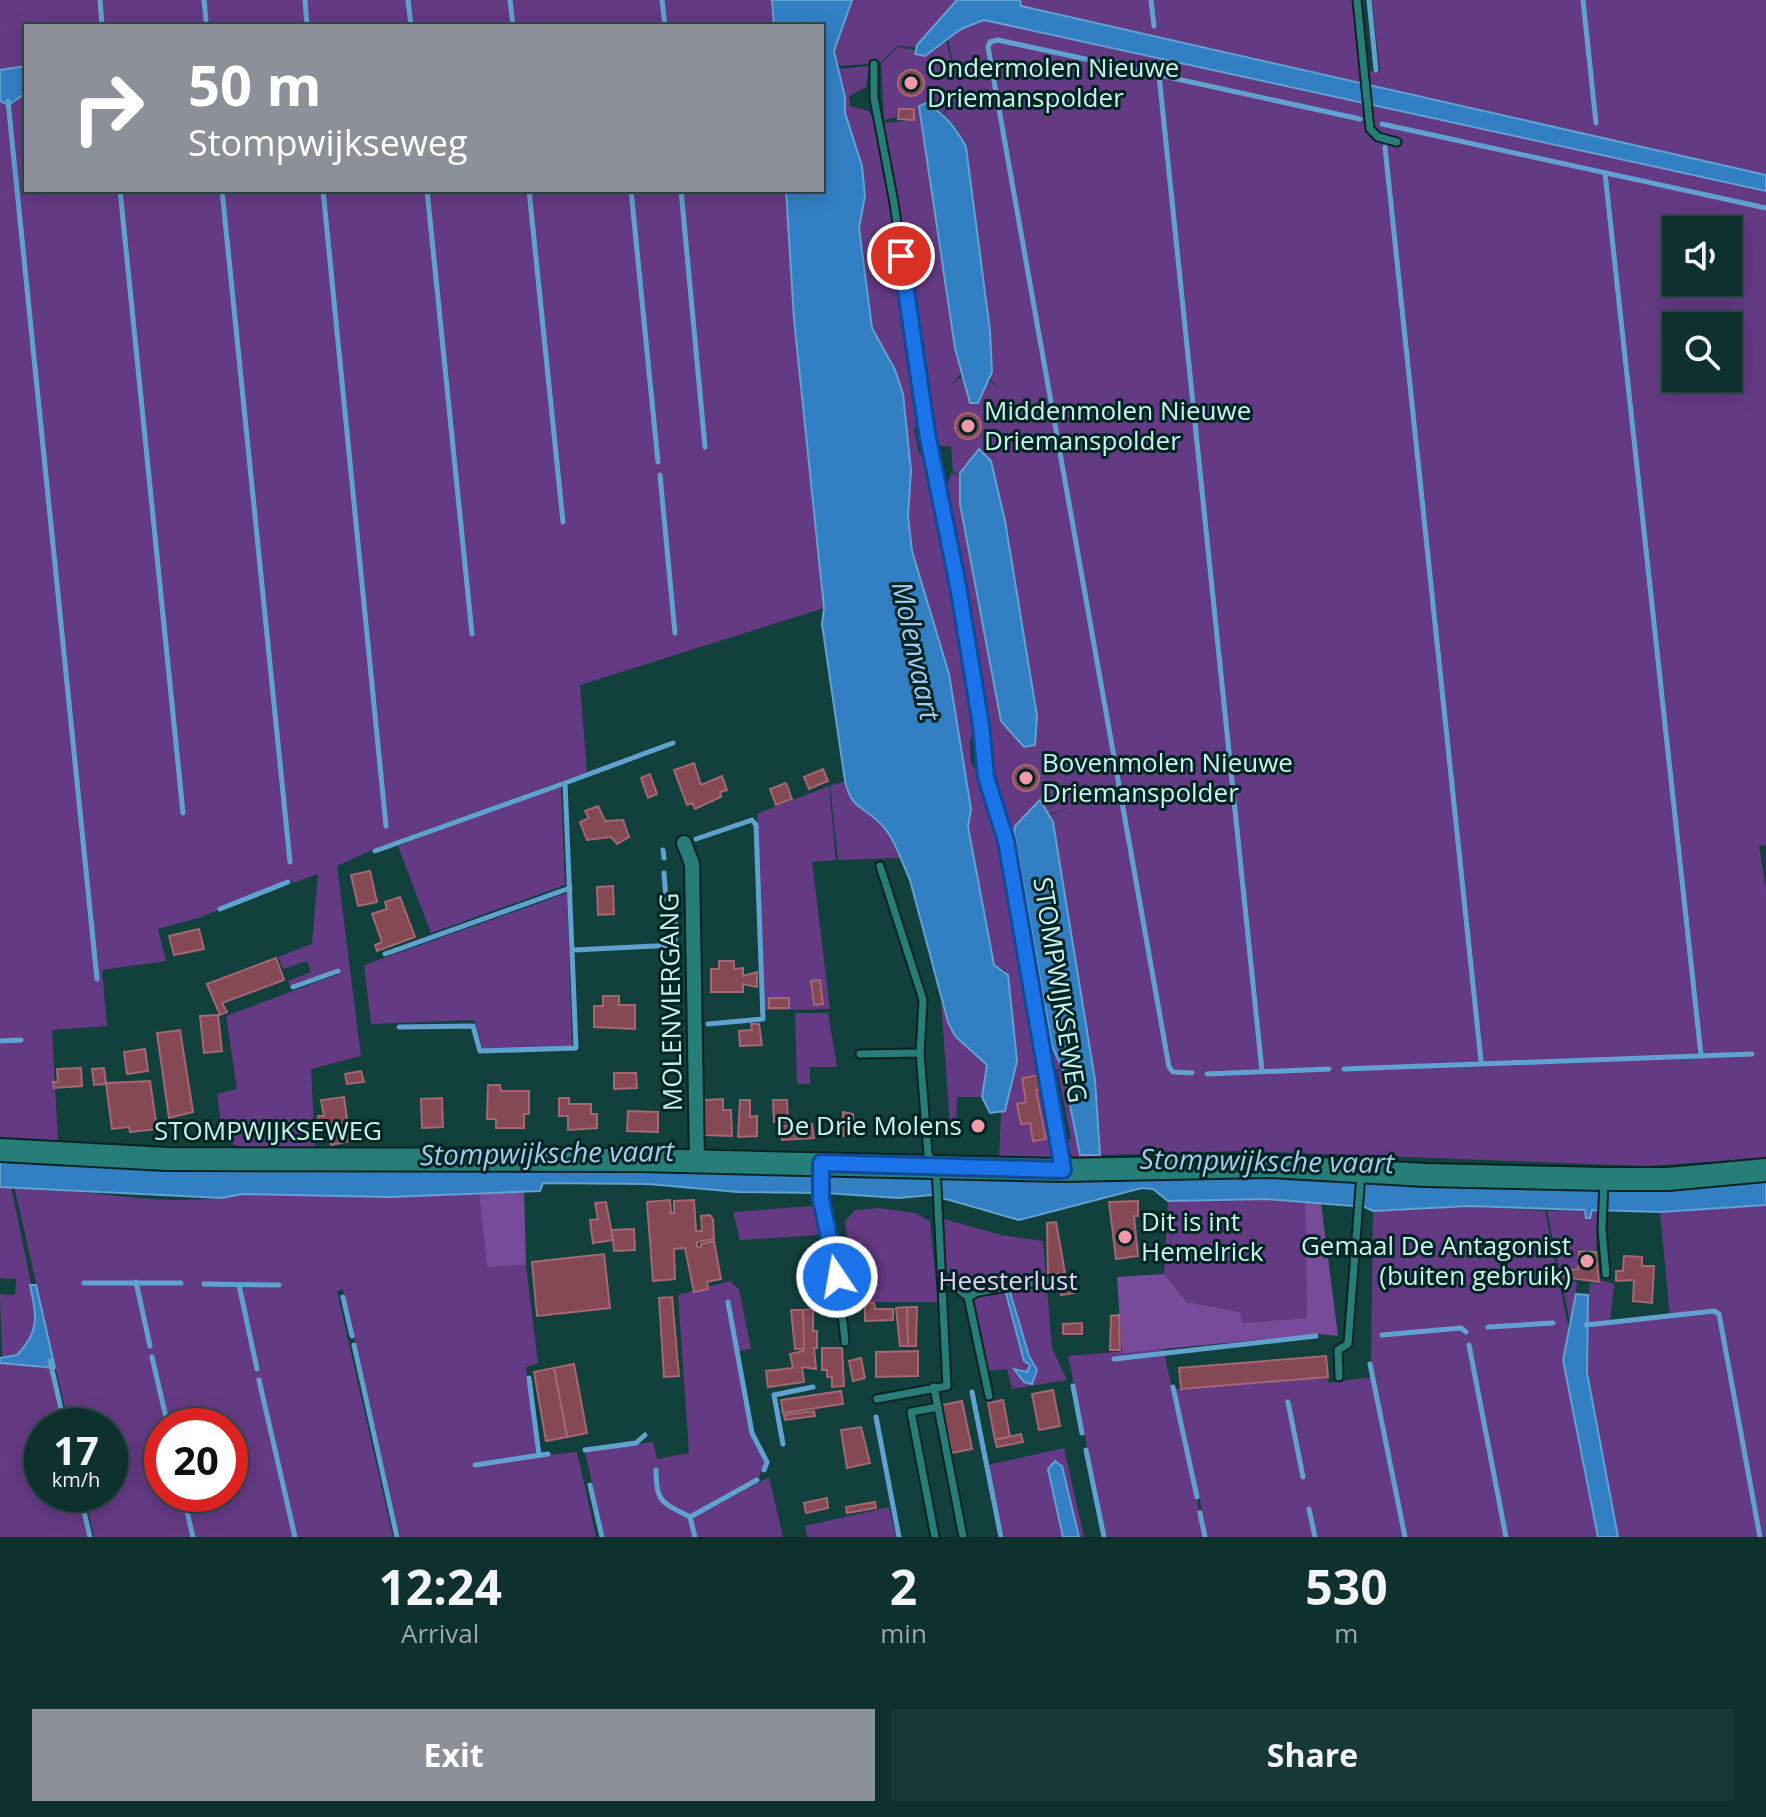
<!DOCTYPE html>
<style>
:root{--surface:#0e302e;--page:#173836;--text:#f1f3f6;--muted:#9ba9aa;--line:#2e4b4a;--accent:#8c9099}
body{margin:0;font-family:"Open Sans",sans-serif;background:var(--page);color:var(--text);height:100vh;display:flex;flex-direction:column;font-size:30px;white-space:nowrap}
*{box-sizing:border-box;margin:0}
p{font-size:26px;color:var(--muted)}
.icon{flex:none;width:44px;height:44px;fill:none;stroke:currentColor;stroke-width:2;stroke-linecap:round;stroke-linejoin:round}
.map{position:relative;height:1537px;overflow:hidden}
.drawer{display:flex;flex-direction:column;background:var(--surface);flex:1}
.drawer>*{flex:none}
.banner{position:absolute;left:24px;top:24px;width:800px;height:168px;border-radius:0px;box-shadow:0 4px 20px #0003,0 0 0 2px var(--line);background:#8c9099;color:#fff;overflow:hidden}
.controls{position:absolute;left:1662px;top:216px;display:grid;gap:16px}
.controls a{display:grid;place-items:center;width:80px;height:80px;border-radius:0px;background:var(--surface);box-shadow:0 4px 20px #0003,0 0 0 2px var(--line);font-size:40px}
.speed{position:absolute;left:24px;top:1408px;display:flex;gap:16px;font-size:40px;font-weight:700;text-align:center}
.speed>*{display:grid;place-content:center;width:104px;height:104px;border-radius:50%;background:var(--surface);box-shadow:0 4px 20px #0003,0 0 0 2px var(--line);line-height:1}
.speed small{font-size:20px;font-weight:400}
.speed .limit{border:12px solid #d22;background:#fff;color:#111}
.pin{position:absolute;display:grid;place-items:center;width:68px;height:68px;color:#fff;margin:-34px;border:4px solid #fff;border-radius:50%;box-shadow:0 2px 8px #0007}
.me{position:absolute;width:88px;margin:-44px;rotate:348deg;stroke-linejoin:round;filter:drop-shadow(0 0 6px #0008)}
.turn{display:flex;align-items:center;gap:28px;height:168px;padding:0 32px;font-size:36px}
.turn .icon{width:104px;height:104px;stroke-width:2.5}
.turn b{display:block;font-size:56px;line-height:68px}
.eta{display:flex;justify-content:space-evenly;align-items:center;height:136px;text-align:center}
.eta b{font-size:48px;font-weight:700;line-height:56px}
.action{display:flex;gap:16px;margin-top:auto;padding:16px 32px}
.action a{flex:1;height:92px;border-radius:0px;background:var(--accent);color:#fff;font-size:32px;font-weight:700;line-height:92px;text-align:center}
.action a+a{background:var(--page);color:var(--text)}
.map>svg:first-child{display:block}
</style>
<div class="map">
<svg width="1766" height="1537" viewBox="0 0 1766 1537">
<rect width="100%" height="100%" fill="#12403d"/>
<g fill="#653a84" fill-rule="evenodd">
<path d="M0,0H772L774,26H26V66L0,70Z"/>
<path d="M852,0H957L916,47L897,46L880,63L837,66L834,51Z"/>
<path d="M1020,0H1353L1361,85L1021,6Z"/>
<path d="M1372,0H1766V175L1371,85L1369,71L1380,72Z"/>
<path d="M984,20L1766,191V845L1759,846L1766,890V1158L1647,1166L1240,1151L1101,1155L1105,1161H1077L1060,1141L1071,1139L1058,1073H1047L1063,1070L1080,1155L1100,1154L1095,1080L1049,815L1073,807L1048,814L1041,800L1016,826L1014,832L1052,1046L1062,1069L1048,1071L1022,903L993,784L944,497L951,473L960,476V504L1001,721L1034,745L1037,716L1005,521L991,461L997,455L991,460L979,449L960,475L953,472L951,446H939L935,423L943,472L940,475L883,123L914,120L915,109L898,108L897,117L884,120L881,64L897,47L916,50L915,54L925,56L946,41L955,73L948,40L961,29ZM957,84L944,115L957,128L966,147L990,331L989,378L999,389L988,380L978,402L970,403L964,375L952,384L962,373L923,120L940,111L943,114ZM1676,230H1728V282H1676ZM1676,326H1728V378H1676Z"/>
<path d="M869,66L866,87L849,96L850,106L869,111L878,126L922,419L914,429L919,453L931,464L956,592L977,723L970,740L971,763L983,780L1001,835L1053,1146L1051,1161L999,1160L1001,1112L1017,1061L1005,970L994,965L968,827L971,809L965,768L912,551L908,516L911,470L903,394L895,370L872,328L859,228L865,196L862,166L845,113L838,69Z"/>
<path d="M26,93V190H786L794,319L824,608L580,685L587,772L374,849L337,866L361,1056L311,1069L315,1148H240L223,1138L217,1094L237,1089L226,1016L341,973L339,969L290,986L288,981L311,972L307,961L283,969L278,957L312,944L318,874L293,883L291,879L201,917L158,929L166,961L102,970L107,1026L52,1030L58,1141L0,1140V101L8,105Z"/>
<path d="M845,781C853,811 863,805 881,823C889,832 894,848 900,858L838,860L830,786Z"/>
<path d="M561,785L565,885L431,933L398,846Z"/>
<path d="M829,786L836,860L812,862L830,1009L765,1010L757,814Z"/>
<path d="M567,893L572,1046L483,1049L474,1020L371,1024L364,965Z"/>
<path d="M941,1001C950,1030 966,1045 987,1065L982,1097H957L956,1138H951Z"/>
<path d="M795,1013H828L837,1067H810V1084H797Z"/>
<path d="M11,1186L38,1318L28,1344L17,1355L2,1359L0,1294L15,1295L16,1279L0,1278V1187Z"/>
<path d="M14,1186C88,1189 169,1210 242,1194H479L487,1266L526,1265L538,1363L526,1367L537,1456L577,1452L596,1537H400L343,1289L337,1291L393,1537H94L84,1494H110V1426H69ZM162,1426H230V1494H162Z"/>
<path d="M1267,1199L1305,1202L1307,1318L1241,1323L1240,1312L1187,1302L1164,1274L1168,1201Z"/>
<path d="M1766,1205V1537H1618L1587,1373L1586,1326L1670,1318L1660,1212Z"/>
<path d="M813,1206L820,1235L740,1240L733,1212Z"/>
<path d="M1469,1206L1545,1211L1569,1331L1563,1360L1598,1537H1106L1068,1356L1163,1348L1199,1510L1202,1509L1175,1389L1327,1378L1329,1383L1372,1377L1393,1479L1371,1362L1373,1211Z"/>
<path d="M878,1208L915,1213L930,1221L938,1302H857L854,1298L845,1221L855,1210Z"/>
<path d="M1586,1210L1590,1218L1591,1210L1597,1211L1596,1251L1578,1249L1577,1268L1564,1271V1278L1577,1282L1571,1327L1547,1211Z"/>
<path d="M941,1218L1001,1235L1043,1241L1052,1348L1067,1380L1012,1389L1007,1369L988,1371L970,1288L944,1270Z"/>
<path d="M1600,1280L1614,1284L1610,1321L1586,1324L1590,1283L1600,1284Z"/>
<path d="M730,1281L739,1289L751,1349L739,1351L730,1301H726L751,1433L765,1463L759,1477L692,1514L696,1516L769,1477L783,1537H604L585,1451L653,1442L657,1459L689,1453L678,1295Z"/>
<path d="M0,1363L50,1368L64,1426H42V1494H79L89,1537H0Z"/>
<path d="M1064,1448L1084,1537H1004L988,1465Z"/>
<path d="M889,1507L896,1537H807L805,1526Z"/>
</g>
<g fill="#784b9a">
<path d="M524,1192L526,1265L487,1267L479,1194Z"/>
<path d="M1305,1202L1321,1203L1338,1336L1319,1334L1122,1353L1117,1277L1164,1274L1187,1302L1240,1312L1242,1323L1307,1318Z"/>
</g>
<g fill="#337fc4" stroke="#60a1d0" stroke-width="2">
<path d="M772,0H852L834,51L845,97V113L862,166L865,196L859,228L872,328L895,370L903,394L911,470L908,516L912,551L949,674L971,809L968,827L994,965L1008,975L1017,1061L1005,1111L990,1113L982,1097L987,1065L955,1036L948,1022L910,880C902,863 894,836 880,823C862,805 852,810 845,781L822,624L824,608L794,319L786,190H822V26H774Z"/>
<path d="M957,0H1020L1021,6L1766,175V191L984,20L961,29L925,56L915,54L917,45Z"/>
<path d="M26,66V93L8,105L0,101V70Z"/>
<path d="M926,103C945,114 956,128 966,147L990,331L992,372L978,403H970L955,348L919,106Z"/>
<path d="M979,449L991,461L1005,521L1037,716L1035,745L1024,747L1001,721L960,504V473Z"/>
<path d="M1040,800L1053,822L1095,1080L1100,1155H1080L1063,1070L1052,1046L1014,832L1015,826Z"/>
<path d="M0,1158L1766,1178V1205L1660,1212L1592,1210L1590,1218H1586L1585,1210L1469,1206L1373,1211L1365,1207L1267,1199L1168,1201L1153,1189L1142,1188L1019,1220L932,1195L898,1198L826,1193V1186H815L814,1193L738,1192L648,1184L543,1183L540,1191L390,1197L242,1194L222,1198L0,1187Z"/>
<path d="M30,1285H36L55,1368L0,1363V1358L17,1355C40,1332 37,1315 30,1285Z"/>
<path d="M1010,1292L1029,1356L1037,1370L1032,1384L1024,1382L1014,1369L1027,1372L1030,1365L1024,1361L1006,1293Z"/>
<path d="M1576,1294L1588,1295L1587,1373L1618,1537H1598L1563,1360Z"/>
<path d="M1055,1461L1062,1466L1079,1537H1063L1048,1469Z"/>
</g>
<g fill="none" stroke-linecap="round" stroke-linejoin="round">
<g stroke="#60a1d0" stroke-width="5">
<path d="M100,0L102,26"/>
<path d="M204,0L206,20"/>
<path d="M305,0L307,26"/>
<path d="M408,0L411,26"/>
<path d="M510,0L513,26"/>
<path d="M662,0L665,26"/>
<path d="M1151,0L1154,26"/>
<path d="M1369,0L1376,70"/>
<path d="M1583,0L1596,123"/>
<path d="M1159,75L1262,1071"/>
<path d="M8,101L97,979"/>
<path d="M1382,124L1766,208"/>
<path d="M1385,147L1481,1061"/>
<path d="M1605,173L1701,1055"/>
<path d="M120,190L183,813"/>
<path d="M222,190L290,862"/>
<path d="M323,190L386,826"/>
<path d="M427,190L472,634"/>
<path d="M529,190L563,522"/>
<path d="M631,190L658,462"/>
<path d="M681,190L705,447"/>
<path d="M660,475L675,633"/>
<path d="M696,839L752,820L756,825L763,1019L708,1024"/>
<path d="M663,850L664,858"/>
<path d="M375,851L565,783"/>
<path d="M220,909L288,882"/>
<path d="M574,950L675,945V899H666L664,873"/>
<path d="M385,954L570,888"/>
<path d="M293,987L338,971"/>
<path d="M399,1027L473,1026L480,1051L576,1048L565,783L673,743"/>
<path d="M0,1041L21,1040"/>
<path d="M1344,1069L1752,1054"/>
<path d="M1192,1073L1173,1072L1169,1067L988,47L990,42L998,40L1360,119"/>
<path d="M1207,1074L1329,1069"/>
<path d="M136,1282L150,1346"/>
<path d="M84,1283H181"/>
<path d="M204,1284L279,1285"/>
<path d="M239,1285L257,1369"/>
<path d="M343,1297L352,1336"/>
<path d="M728,1302L752,1433L767,1462L764,1470"/>
<path d="M1586,1325L1714,1311L1719,1314L1760,1537"/>
<path d="M1488,1327L1553,1323"/>
<path d="M1382,1335L1461,1328L1466,1332"/>
<path d="M354,1345L397,1537"/>
<path d="M1469,1345L1506,1537"/>
<path d="M152,1357L168,1426"/>
<path d="M1114,1359L1316,1336"/>
<path d="M50,1361L65,1426"/>
<path d="M1370,1364L1405,1537"/>
<path d="M529,1378L539,1455"/>
<path d="M259,1380L295,1537"/>
<path d="M1073,1386L1082,1433"/>
<path d="M1173,1387L1197,1497"/>
<path d="M972,1392L1001,1537"/>
<path d="M1288,1402L1303,1477"/>
<path d="M876,1417L899,1537"/>
<path d="M783,1444L774,1395L813,1387"/>
<path d="M585,1450L636,1443L645,1435"/>
<path d="M1086,1450L1104,1537"/>
<path d="M475,1465L548,1454"/>
<path d="M656,1470C656,1503 662,1502 690,1517"/>
<path d="M590,1485L602,1537"/>
<path d="M80,1494L90,1537"/>
<path d="M183,1494L193,1537"/>
<path d="M1309,1509L1315,1537"/>
<path d="M1200,1513L1205,1537"/>
<path d="M695,1537L690,1517L757,1480"/>
</g>
</g>
<g fill="#844954" stroke="#a56671" stroke-width="2">
<circle cx="911" cy="83" r="13"/>
<path d="M899,109H914V120L898,119Z"/>
<circle cx="968" cy="426" r="13"/>
<path d="M694,763L701,785L722,776L727,790L720,792L721,797L695,809L692,803L687,805L674,770Z"/>
<circle cx="1026" cy="778" r="13"/>
<path d="M823,769L828,781L809,789L804,777Z"/>
<path d="M650,774L657,794L648,798L641,778Z"/>
<path d="M786,783L792,799L776,805L770,789Z"/>
<path d="M598,806L605,821L623,820L629,837L617,844L611,837L587,840L580,822L589,818L585,811Z"/>
<path d="M370,871L377,902L358,906L351,875Z"/>
<path d="M613,886L614,914L598,915L597,887Z"/>
<path d="M400,897L415,937L377,951L375,945L382,942L372,914L387,909L385,902Z"/>
<path d="M199,929L204,949L174,955L169,936Z"/>
<path d="M276,958L284,980L222,1003L227,1012L220,1015L207,984Z"/>
<path d="M719,961H734V969L743,968V976L757,972V987L743,984V992H711V969H719Z"/>
<path d="M820,980L823,1004L814,1005L811,981Z"/>
<path d="M603,996H619V1005H635V1029L594,1027V1006H603Z"/>
<rect x="769" y="998" width="20" height="10"/>
<path d="M218,1015L222,1051L204,1053L200,1016Z"/>
<path d="M751,1024H759L762,1045L740,1046L739,1031L752,1030Z"/>
<path d="M180,1030L193,1112L169,1118L157,1033Z"/>
<path d="M145,1049L148,1071L127,1074L124,1052Z"/>
<path d="M81,1068L82,1086L54,1088L53,1082H58L57,1069Z"/>
<path d="M104,1068L106,1084L94,1085L92,1069Z"/>
<path d="M361,1071L364,1082L347,1084L345,1074Z"/>
<path d="M614,1073H636L637,1088L614,1089Z"/>
<path d="M1041,1075L1043,1089L1036,1090L1046,1139L1033,1141L1030,1123L1021,1124L1017,1104L1026,1102L1022,1078Z"/>
<path d="M150,1081L157,1129L130,1132L129,1127L112,1129L106,1083Z"/>
<path d="M488,1085H500L501,1091H529V1114H524V1128H496V1119H487Z"/>
<path d="M344,1097L350,1141L331,1145L329,1129L320,1130L318,1116H324L321,1100Z"/>
<path d="M442,1098L443,1127L422,1128L421,1099Z"/>
<path d="M559,1098H569V1104H591V1114H597V1128L568,1130V1116H559Z"/>
<path d="M723,1099V1110H731L732,1136L704,1135L703,1100Z"/>
<path d="M740,1100H750V1117L757,1116V1136L738,1137Z"/>
<path d="M773,1100H787L788,1122H774Z"/>
<path d="M628,1111L658,1112V1132L627,1131Z"/>
<path d="M843,1112L853,1114L854,1135L843,1136Z"/>
<path d="M812,1124L814,1138L782,1140L781,1126Z"/>
<path d="M670,1200L671,1213H674V1201L694,1200L696,1231H702L701,1216L710,1215L713,1219L714,1239L697,1242V1247H701V1244L714,1241L721,1279L707,1282L708,1289L694,1292L685,1248L674,1249L675,1279L653,1281L647,1202Z"/>
<path d="M1138,1201V1216H1134L1138,1256L1116,1259L1109,1202Z"/>
<path d="M606,1202L613,1240L593,1243L590,1220L598,1219L595,1203Z"/>
<path d="M1056,1222L1065,1273L1048,1275L1047,1223Z"/>
<path d="M634,1229L635,1250L614,1251L612,1230Z"/>
<path d="M1579,1251L1596,1252L1599,1282L1564,1277L1565,1271L1578,1269Z"/>
<path d="M604,1254L610,1308L537,1316L532,1262Z"/>
<path d="M1624,1256L1642,1257V1266H1654L1652,1303L1633,1301L1634,1280L1616,1281V1271H1623Z"/>
<path d="M1072,1281L1074,1293L1061,1295L1059,1283Z"/>
<path d="M672,1297L679,1376L664,1377L659,1298Z"/>
<path d="M865,1303H874L875,1309H893V1320L865,1321Z"/>
<path d="M907,1307L908,1346H900L896,1308Z"/>
<path d="M907,1307H917L916,1346H908Z"/>
<path d="M813,1309V1331H817V1348H814L816,1369L802,1367L804,1382L768,1387L766,1371L793,1368L790,1354L803,1351V1310Z"/>
<path d="M791,1310H803L804,1349H795Z"/>
<path d="M1119,1315L1120,1350H1110L1111,1316Z"/>
<path d="M1082,1323V1334H1063V1324Z"/>
<path d="M822,1348H842L844,1386L832,1387V1377H827V1370H822Z"/>
<path d="M918,1351V1376L876,1377V1352Z"/>
<path d="M1326,1356L1328,1377L1181,1389L1179,1368Z"/>
<path d="M861,1358L865,1378L853,1381L849,1361Z"/>
<path d="M574,1364L587,1433L567,1437L554,1368Z"/>
<path d="M554,1368L567,1437L546,1441L534,1372Z"/>
<path d="M1053,1390L1060,1426L1039,1430L1032,1394Z"/>
<path d="M841,1391L843,1404L783,1413L781,1400Z"/>
<path d="M1003,1400L1010,1437L995,1440L988,1403Z"/>
<path d="M962,1401L972,1449L952,1453L942,1405Z"/>
<path d="M814,1411L815,1416L785,1420L784,1415Z"/>
<path d="M861,1427L870,1463L847,1468L841,1430Z"/>
<path d="M1021,1434L1023,1442L997,1447L995,1440Z"/>
<path d="M827,1498L828,1508L806,1513L804,1503Z"/>
<path d="M875,1502L876,1508L847,1513L846,1507Z"/>
</g>
<g fill="none" stroke-linecap="round" stroke-linejoin="round">
<g stroke="#092422" stroke-width="11">
<g id="lane">
<path d="M1357,0L1370,129L1378,137L1397,142"/>
<path d="M874,64V98L894,203L927,433L958,586L986,777L1006,841L1017,894L1062,1165"/>
<path d="M860,1054L920,1053"/>
<path d="M821,1167C820,1226 841,1283 845,1342"/>
<path d="M1604,1180L1602,1230L1606,1274"/>
<path d="M941,1275L968,1297L989,1396"/>
<path d="M968,1297L978,1292L1050,1280"/>
<path d="M1339,1377L1338,1350L1348,1344L1361,1174"/>
<path d="M934,1387L963,1537"/>
<path d="M877,1399L947,1386L936,1167L928,1154L920,1053L923,1000L880,866"/>
<path d="M935,1537L911,1412L938,1407"/>
</g>
</g>
<g stroke="#092422" stroke-width="18">
<path id="street" d="M684,843L692,864L697,1162"/>
</g>
<g stroke="#092422" stroke-width="26">
<path id="secondary" d="M0,1150L166,1159L639,1160L1063,1170L1269,1166L1425,1175L1604,1179H1668L1766,1170"/>
</g>
<use href="#lane" stroke="#277e79" stroke-width="7"/>
<use href="#street" stroke="#277e79" stroke-width="14"/>
<use href="#secondary" stroke="#277e79" stroke-width="22"/>
</g>
<g fill="none" stroke-linecap="round" stroke-linejoin="round">
<g stroke="#114b97" stroke-width="20">
<path id="route" d="M837,1277L821,1199V1163L1063,1170L1006,841L986,777L981,725L958,586L927,433L901,256"/>
</g>
<use href="#route" stroke="#1a73e8" stroke-width="14"/>
</g>
<g fill="#f39aa9" stroke="#012523" stroke-width="3">
<circle cx="911" cy="83" r="8"/>
<circle cx="968" cy="426" r="8"/>
<circle cx="1026" cy="778" r="8"/>
<circle cx="978" cy="1126" r="8"/>
<circle cx="1125" cy="1237" r="8"/>
<circle cx="1587" cy="1261" r="8"/>
</g>
<g text-anchor="middle" stroke-width="6" stroke-linejoin="round" paint-order="stroke">
<g font-size="26" fill="#caf1ed" stroke="#012523" text-anchor="start">
<text x="927" y="77">Ondermolen Nieuwe<tspan x="927" dy="30">Driemanspolder</tspan></text>
<text x="984" y="420">Middenmolen Nieuwe<tspan x="984" dy="30">Driemanspolder</tspan></text>
<text x="1042" y="772">Bovenmolen Nieuwe<tspan x="1042" dy="30">Driemanspolder</tspan></text>
<text x="962" y="1135" text-anchor="end">De Drie Molens</text>
<text x="1141" y="1231">Dit is int<tspan x="1141" dy="30">Hemelrick</tspan></text>
<text x="1571" y="1255" text-anchor="end">Gemaal De Antagonist<tspan x="1571" dy="30">(buiten gebruik)</tspan></text>
</g>
<g font-size="26" fill="#caf1ed" stroke="#012523">
<text transform="translate(1060 990) rotate(81)" y="9">STOMPWIJKSEWEG</text>
<text transform="translate(671 1002) rotate(-91)" y="9">MOLENVIERGANG</text>
<text x="268" y="1140">STOMPWIJKSEWEG</text>
</g>
<g font-size="26" fill="#e3ccf7" stroke="#012523">
<text x="1008" y="1290">Heesterlust</text>
</g>
<g font-size="28" font-style="italic" fill="#a6caee" stroke="#012523">
<text transform="translate(916 651) rotate(78)" y="10">Molenvaart</text>
<text transform="translate(547 1153) rotate(-1)" y="10">Stompwijksche vaart</text>
<text transform="translate(1267 1161) rotate(1)" y="10">Stompwijksche vaart</text>
</g>
</g>
</svg>
<div class="controls">
<a><svg class="icon" aria-label="sound" viewBox="0 0 24 24"><path d="M4 9h4l5-4v14l-5-4H4zM17 9q2 3 0 6"/></svg></a>
<a><svg class="icon" aria-label="search" viewBox="0 0 24 24"><circle cx="10" cy="10" r="6"/><path d="M15 15l6 6"/></svg></a>
</div>
<div class="speed"><div>17<small>km/h</small></div><div class="limit">20</div></div>
<div class="pin" style="left:901px;top:256px;background:#d93025"><svg class="icon" aria-label="arrive" viewBox="0 0 24 24"><path d="M6 21V4h12l-3 4 3 4H6"/></svg></div>
<svg class="me" style="left:837px;top:1277px" viewBox="-20 -20 40 40"><circle r="17" fill="#1a73e8" stroke="#fff" stroke-width="3"/><path d="M0-11L8 9 0 5-8 9z" fill="#fff"/></svg>
<div class="banner">
<div class="turn"><svg class="icon" aria-label="right" viewBox="0 0 24 24"><path d="M7 20v-9h11M14 6l5 5-5 5"/></svg><div><b>50 m</b>Stompwijkseweg</div></div>
</div>
</div>
<section class="drawer">
<div class="eta">
<div><b>12:24</b><p>Arrival</p></div>
<div><b>2</b><p>min</p></div>
<div><b>530</b><p>m</p></div>
</div>
<div class="action"><a>Exit</a><a>Share</a></div>
</section>
